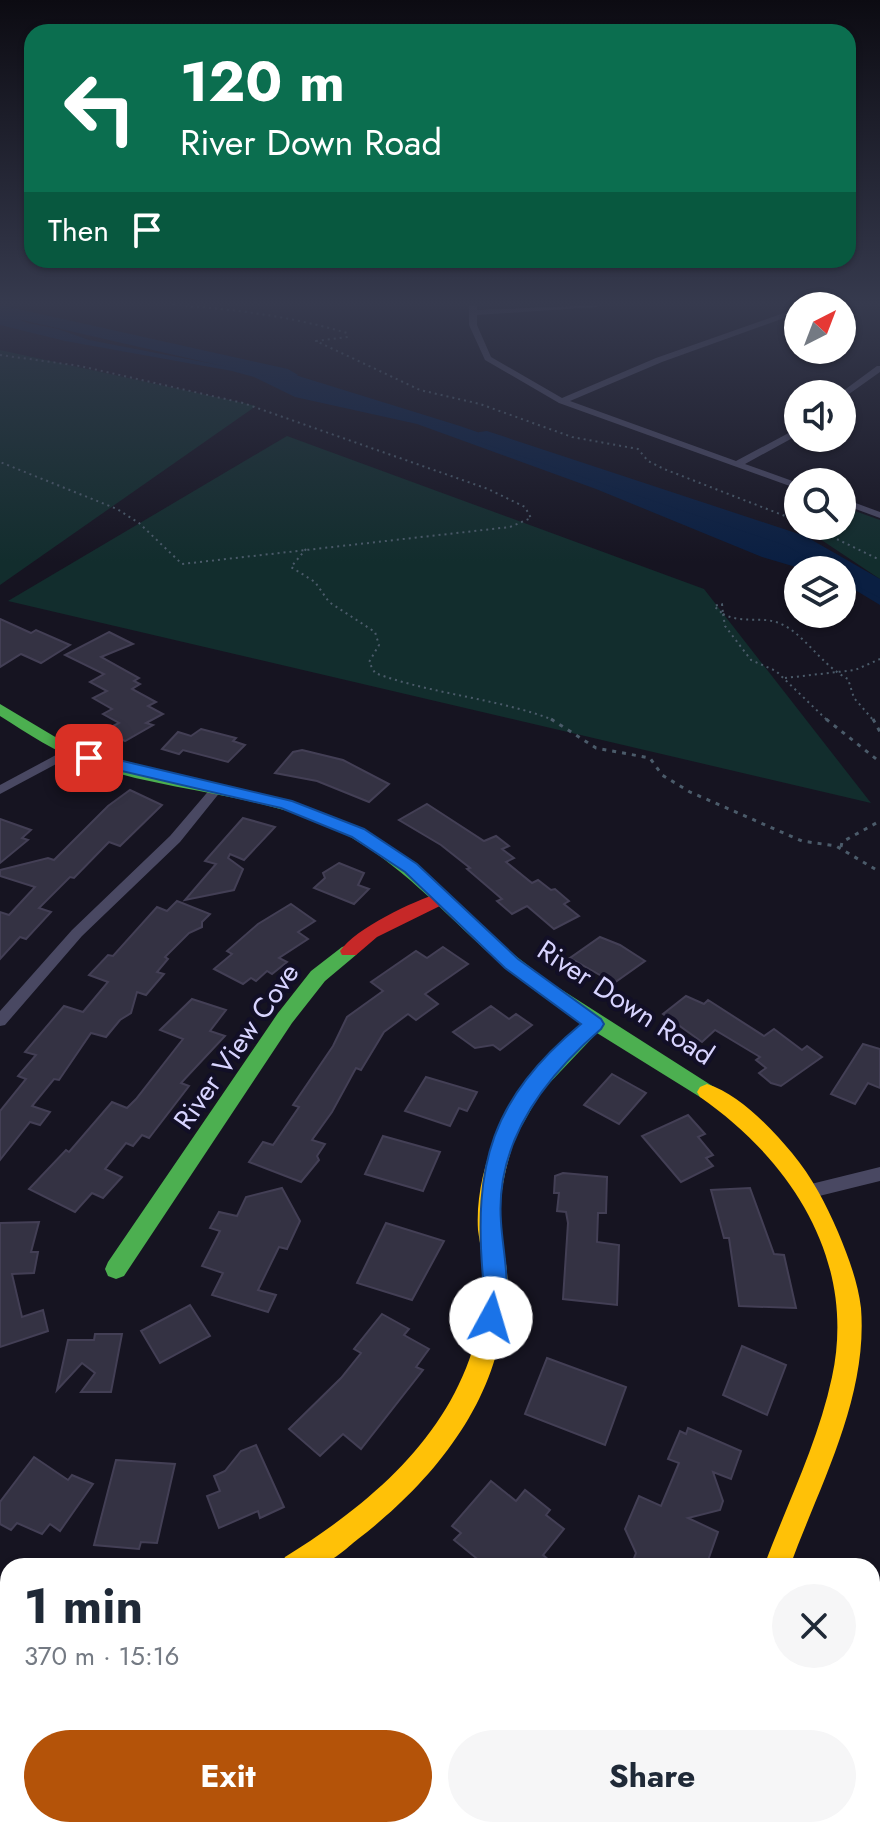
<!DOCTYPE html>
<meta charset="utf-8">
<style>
:root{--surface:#fff;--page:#f6f6f7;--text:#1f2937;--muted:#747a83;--accent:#b45309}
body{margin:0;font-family:Jost,sans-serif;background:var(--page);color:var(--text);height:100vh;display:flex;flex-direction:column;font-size:30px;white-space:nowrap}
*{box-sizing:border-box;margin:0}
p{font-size:26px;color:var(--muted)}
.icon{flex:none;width:44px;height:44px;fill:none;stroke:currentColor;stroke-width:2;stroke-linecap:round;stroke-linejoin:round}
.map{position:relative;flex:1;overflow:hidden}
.details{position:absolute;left:0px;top:1558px;width:880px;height:280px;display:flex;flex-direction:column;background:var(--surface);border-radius:24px 24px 0 0;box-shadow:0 2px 6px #0004}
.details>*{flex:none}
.top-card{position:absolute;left:24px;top:24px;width:832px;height:244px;border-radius:24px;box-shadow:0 2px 6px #0004;background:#0b6e4f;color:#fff;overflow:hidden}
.needle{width:52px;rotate:42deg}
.buttons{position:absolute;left:784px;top:292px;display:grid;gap:16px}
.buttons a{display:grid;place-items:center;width:72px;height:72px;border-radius:50%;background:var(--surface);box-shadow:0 2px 6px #0004;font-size:40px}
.pin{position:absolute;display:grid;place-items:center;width:68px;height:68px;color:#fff;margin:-34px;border-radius:16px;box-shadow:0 4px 12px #0006}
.me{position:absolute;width:88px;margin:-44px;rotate:6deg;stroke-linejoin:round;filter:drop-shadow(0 0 6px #0008)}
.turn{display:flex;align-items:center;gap:28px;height:168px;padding:0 24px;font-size:36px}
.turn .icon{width:104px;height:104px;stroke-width:2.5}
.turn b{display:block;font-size:56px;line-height:68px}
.then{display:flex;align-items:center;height:76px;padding:0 24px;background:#0003;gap:16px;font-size:30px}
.round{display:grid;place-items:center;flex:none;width:84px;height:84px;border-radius:42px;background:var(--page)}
.overview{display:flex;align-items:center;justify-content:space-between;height:136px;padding:0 24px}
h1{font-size:48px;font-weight:700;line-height:60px}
.action{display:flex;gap:16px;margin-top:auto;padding:16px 24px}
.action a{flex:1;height:92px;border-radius:48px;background:var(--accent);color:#fff;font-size:32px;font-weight:700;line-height:92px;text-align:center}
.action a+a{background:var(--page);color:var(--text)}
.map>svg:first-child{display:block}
</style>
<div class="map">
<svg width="880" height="1838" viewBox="0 0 880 1838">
<rect width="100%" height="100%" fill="#161421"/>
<g fill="#122d2d">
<path d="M0,350L243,403L256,406L0,585Z"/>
<path d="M287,436L704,589L871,803L8,601Z"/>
<path d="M855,511L880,520V579L817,537L833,526H842V520Z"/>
</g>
<path fill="#0a1f42" d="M0,312L28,323L58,329L89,340L224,366L263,365L460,426L721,516L856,573L880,590V605L842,582V570H806L762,557L596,489L417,424L295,397L254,377L232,371L65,341L0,325Z"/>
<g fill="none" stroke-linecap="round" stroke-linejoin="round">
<g fill="#0a1f42" fill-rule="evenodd">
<path d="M0,305L288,369L298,375L288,381L0,315Z"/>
<path d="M487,431L805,536L880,579V598L842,578V570H828L787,546L479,442L476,437L479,432Z"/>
</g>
</g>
<g fill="#343243" stroke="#433f55" stroke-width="2">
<path d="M0,619L31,633L36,630L70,645L41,663L21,654L0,667Z"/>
<path d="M109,632L133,644L101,657L139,678L134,681L140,684L132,689L156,702L148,706L163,714L146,723L153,725L125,741L105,730L119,723L103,714L112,709L93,698L107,691L90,682L104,674L65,655Z"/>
<path d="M201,729L236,738L233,741L245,745L228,762L183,750L179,754L162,749L178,732L191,736Z"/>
<path d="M302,750L343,760L389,784L369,802L317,781L275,773L293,752Z"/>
<path d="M130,790L162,805L120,846L109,842L74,878L70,877L39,908L51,912L26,939L20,937L0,959V912L9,915L35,887L0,876V870L48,858L54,860L108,806Z"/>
<path d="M427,804L484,841L496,836L509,846L502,849L514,858L506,862L532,883L538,880L551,890L555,889L569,901L564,904L579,916L554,929L527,906L512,914L497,901L502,899L467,869L470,868L441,845L399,820Z"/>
<path d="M243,818L275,827L244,860L230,854L228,858L243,869L234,890L185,900L216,864L205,861Z"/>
<path d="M0,819L31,830L22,838L28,840L0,863Z"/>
<path d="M339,863L364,873L358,885L369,889L354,904L314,888L325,878L323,873Z"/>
<path d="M177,901L210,914L202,922V927L189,933L165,957L168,959L157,972L164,974L146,995L137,992L131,1013L120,1020L106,1037L91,1033L59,1080L54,1079L32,1106L50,1112L40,1125L30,1122L0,1160V1111L26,1079L18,1076L36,1055L25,1052L64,1006L83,1012L108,982L89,975L108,955L113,956L157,907L167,911Z"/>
<path d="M291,904L315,921L298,932L308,939L279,958L287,962L272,974L267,971L256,981L251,978L243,984L214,969L232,954L227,951L258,924Z"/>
<path d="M600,937L620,945L645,961L614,983L570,958Z"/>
<path d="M443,947L468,964L425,994L438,1004L416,1020L408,1014L384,1032L361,1070L356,1068L332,1112L312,1140L325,1144L317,1156L319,1160L301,1182L249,1162L263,1142L273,1145L299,1107L293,1105L333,1046L347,1017L383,991L371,982L416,951L427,958Z"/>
<path d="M686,996L704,1004L708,1000L764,1036L774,1029L802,1050L807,1046L822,1057L781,1086L771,1083L759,1073L766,1068L756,1060L760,1057L715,1030L702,1042L663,1014Z"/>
<path d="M192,999L226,1010L210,1031L225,1036L181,1083L189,1086L149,1138L142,1135L133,1146L126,1143L105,1169L122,1177L103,1198L92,1193L75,1212L29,1189L66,1150L69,1152L112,1102L127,1108L136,1099L183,1039L160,1030Z"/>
<path d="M491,1006L509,1019L516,1014L532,1025L500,1050L493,1045L475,1048L453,1032Z"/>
<path d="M863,1044L880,1049V1088L868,1083L855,1104L831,1094Z"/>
<path d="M612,1074L646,1093L619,1124L584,1105Z"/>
<path d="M426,1077L477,1092L467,1111L459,1108L450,1126L405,1111Z"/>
<path d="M688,1115L705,1134L698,1137L713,1155L706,1158L713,1166L681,1182L642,1136Z"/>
<path d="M383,1136L440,1152L423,1191L365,1174Z"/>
<path d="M563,1173L607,1177L606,1213H598L597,1242L619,1245L617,1305L563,1299L568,1223L566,1212L557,1211L559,1193H554L555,1176Z"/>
<path d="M282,1188L300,1221L287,1249L279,1247L258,1290L276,1295L268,1312L212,1295L223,1273L202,1266L220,1231L210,1228L219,1212L237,1216L246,1197Z"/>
<path d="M750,1188L774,1254L784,1255L796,1308L739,1306L729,1238H724L711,1190Z"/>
<path d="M39,1222L31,1252H38L34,1273L12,1274L22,1317L43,1310L48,1331L0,1347V1223Z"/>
<path d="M386,1223L444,1241L412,1300L357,1283Z"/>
<path d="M190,1305L210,1336L160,1363L141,1331Z"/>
<path d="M382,1314L409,1329L404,1335L429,1349L416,1367L423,1370L361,1449L343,1434L320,1456L289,1429L341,1378L361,1353L354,1349Z"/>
<path d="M95,1334H122L111,1392H81L95,1373L82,1363L57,1390L68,1340H94Z"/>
<path d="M742,1346L786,1365L767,1415L723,1395Z"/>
<path d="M547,1358L626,1387L605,1445L525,1414Z"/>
<path d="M688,1428L741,1451L731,1479L713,1472L723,1501L720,1510L688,1518L718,1532L706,1566H631L636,1553L625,1529L639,1496L661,1506L679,1463L668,1459L680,1431L686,1434Z"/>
<path d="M256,1445L284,1507L260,1518L258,1511L219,1528L207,1496L220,1491L214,1476L225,1471L241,1451Z"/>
<path d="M34,1457L68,1480L72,1475L93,1484L60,1531L50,1524L42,1534L17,1523L11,1530L0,1524V1502Z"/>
<path d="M116,1460L175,1464L157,1543L141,1542L139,1549L94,1545Z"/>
<path d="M491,1481L516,1501L525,1490L550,1510L546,1515L564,1529L543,1555L556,1566H486L454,1540L461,1533L452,1526Z"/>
</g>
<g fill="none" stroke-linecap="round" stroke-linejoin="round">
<g stroke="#4b5b6a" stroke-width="2" stroke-dasharray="2 4" stroke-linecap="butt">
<path d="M173,305C233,309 290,316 347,333V337L316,341L420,390L480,404L572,437L638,449L648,461L664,469L798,521"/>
<path d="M0,355L80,366L243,403L488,489L525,507L531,518L510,527L182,564L139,523L117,509L0,462"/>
<path d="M810,526L880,560"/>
<path d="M306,549L291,567L315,582L329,602L375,632L379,645L369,662L375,673C434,695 498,698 556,721"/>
<path d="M722,604L723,614L714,606Z"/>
<path d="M723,614C742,624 761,616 779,623C804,633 821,665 848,679L854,698L874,721"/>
<path d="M723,614L725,626L751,660L776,671L828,721"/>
<path d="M785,678L855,670L880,659"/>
</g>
<g stroke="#4b5b6a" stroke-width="3" stroke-dasharray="4 6" stroke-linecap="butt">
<path d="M551,719L596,748L650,758L662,775L690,792L802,841L836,846L880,872"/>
<path d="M826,719L880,762"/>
<path d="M873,719L880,732"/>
<path d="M841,847L842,842L880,821"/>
</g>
<g fill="#494862" fill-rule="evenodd">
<path d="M469,305H477V310L601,305L597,307L477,315V325L491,357L562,398L656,358L798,308V313L662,362L570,401L736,461L798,428V435L745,464L798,483V489L559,403L485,360L469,325Z"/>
<path d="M877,366H880V372L842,399V394H839Z"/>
<path d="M842,498L880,512V518L842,504Z"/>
<path d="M69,748L73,749L75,752L73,755L0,794V785Z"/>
<path d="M215,787L221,791L180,842L82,936L5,1025L0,1026V1011L72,930L170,836L211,788Z"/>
<path d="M880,1167V1181L811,1198L805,1196L803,1191L805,1186L811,1184Z"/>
<path d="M0,1591L8,1593V1615L0,1613Z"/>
<path d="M8,1630V1663L0,1667V1634Z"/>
<path d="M622,1830H653L649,1838H619Z"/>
</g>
<g fill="#4caf50" fill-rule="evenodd">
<path d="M0,704L67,744L107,761L292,802L352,824L376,838L421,871L504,947L548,981L714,1087L717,1092L714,1097L707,1100L700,1097L597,1033L541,1092L513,1141L506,1143L499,1141L496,1135L527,1082L583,1024C551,1003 519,980 491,955C443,912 399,862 341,832C265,794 176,793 96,767C61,756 30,735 0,716Z"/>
<path d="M349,945L358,951L356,955L325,981L292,1023L124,1276L116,1279L108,1276L105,1269L108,1262L278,1013L311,971L342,947Z"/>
</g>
<g fill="#ffc107" fill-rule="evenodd">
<path d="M707,1084C739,1094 771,1128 792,1153C812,1177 826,1204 838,1232C848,1256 858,1282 861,1308C868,1398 820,1484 790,1566H764C787,1504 818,1443 832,1377C857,1261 792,1161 700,1097L697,1092L700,1087Z"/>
<path d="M506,1127L513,1129L516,1135C506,1164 499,1194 500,1224C501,1241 506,1257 507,1273C509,1291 505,1310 502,1327C489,1414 425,1488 358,1539C347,1548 331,1563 317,1566C306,1568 292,1566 281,1566L285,1557C388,1493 476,1413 485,1284C486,1266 480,1248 478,1230C476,1198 484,1165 496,1135L499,1129Z"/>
</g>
<path fill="#c62828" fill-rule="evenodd" d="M440,893L449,899L446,903L377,937L356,955H342L340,951C356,928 413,901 440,893Z"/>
</g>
<linearGradient id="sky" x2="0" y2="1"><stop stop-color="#0c0b12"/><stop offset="0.54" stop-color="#363a4e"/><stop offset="1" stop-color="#363a4e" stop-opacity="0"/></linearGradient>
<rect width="880" height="562" fill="url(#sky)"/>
<path fill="#1a73e8" stroke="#114b97" stroke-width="2" d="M89,753L292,801L364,829L417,864L518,959L601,1019L604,1024L601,1029C544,1078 495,1143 501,1222C503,1256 514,1294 499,1325L491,1328L483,1325C476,1311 485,1293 483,1278C473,1164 491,1099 581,1024L505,968L405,872L352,837L281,808L83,762V755Z"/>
<g text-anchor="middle" stroke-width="8" stroke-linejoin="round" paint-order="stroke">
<g font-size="28" fill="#d8d4ff" stroke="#120f26">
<text transform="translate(626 1002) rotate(33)" y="10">River Down Road</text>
<text transform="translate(236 1046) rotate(-55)" y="10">River View Cove</text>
</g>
</g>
</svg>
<div class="buttons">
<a><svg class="needle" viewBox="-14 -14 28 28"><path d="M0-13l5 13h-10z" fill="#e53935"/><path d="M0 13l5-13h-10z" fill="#747a83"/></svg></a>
<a><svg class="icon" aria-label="sound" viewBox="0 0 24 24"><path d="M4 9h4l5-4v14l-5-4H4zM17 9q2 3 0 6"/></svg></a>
<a><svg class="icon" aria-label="search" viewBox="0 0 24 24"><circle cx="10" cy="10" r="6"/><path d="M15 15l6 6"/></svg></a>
<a><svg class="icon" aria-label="layers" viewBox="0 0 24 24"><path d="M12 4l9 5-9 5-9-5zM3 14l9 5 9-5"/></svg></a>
</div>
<div class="pin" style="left:89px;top:758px;background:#d93025"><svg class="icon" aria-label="arrive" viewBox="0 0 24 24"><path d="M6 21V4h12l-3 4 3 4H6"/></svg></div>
<svg class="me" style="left:491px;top:1318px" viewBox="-20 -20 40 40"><circle r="19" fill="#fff"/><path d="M0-13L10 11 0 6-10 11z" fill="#1a73e8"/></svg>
<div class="top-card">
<div class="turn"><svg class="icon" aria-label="left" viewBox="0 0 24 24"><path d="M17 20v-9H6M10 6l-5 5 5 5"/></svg><div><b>120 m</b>River Down Road</div></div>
<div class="then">Then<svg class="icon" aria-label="arrive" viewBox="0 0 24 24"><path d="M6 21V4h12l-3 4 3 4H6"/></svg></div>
</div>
<section class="details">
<div class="overview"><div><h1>1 min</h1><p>370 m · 15:16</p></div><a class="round"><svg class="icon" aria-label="close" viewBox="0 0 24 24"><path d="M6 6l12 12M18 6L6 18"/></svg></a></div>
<div class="action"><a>Exit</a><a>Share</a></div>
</section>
</div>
